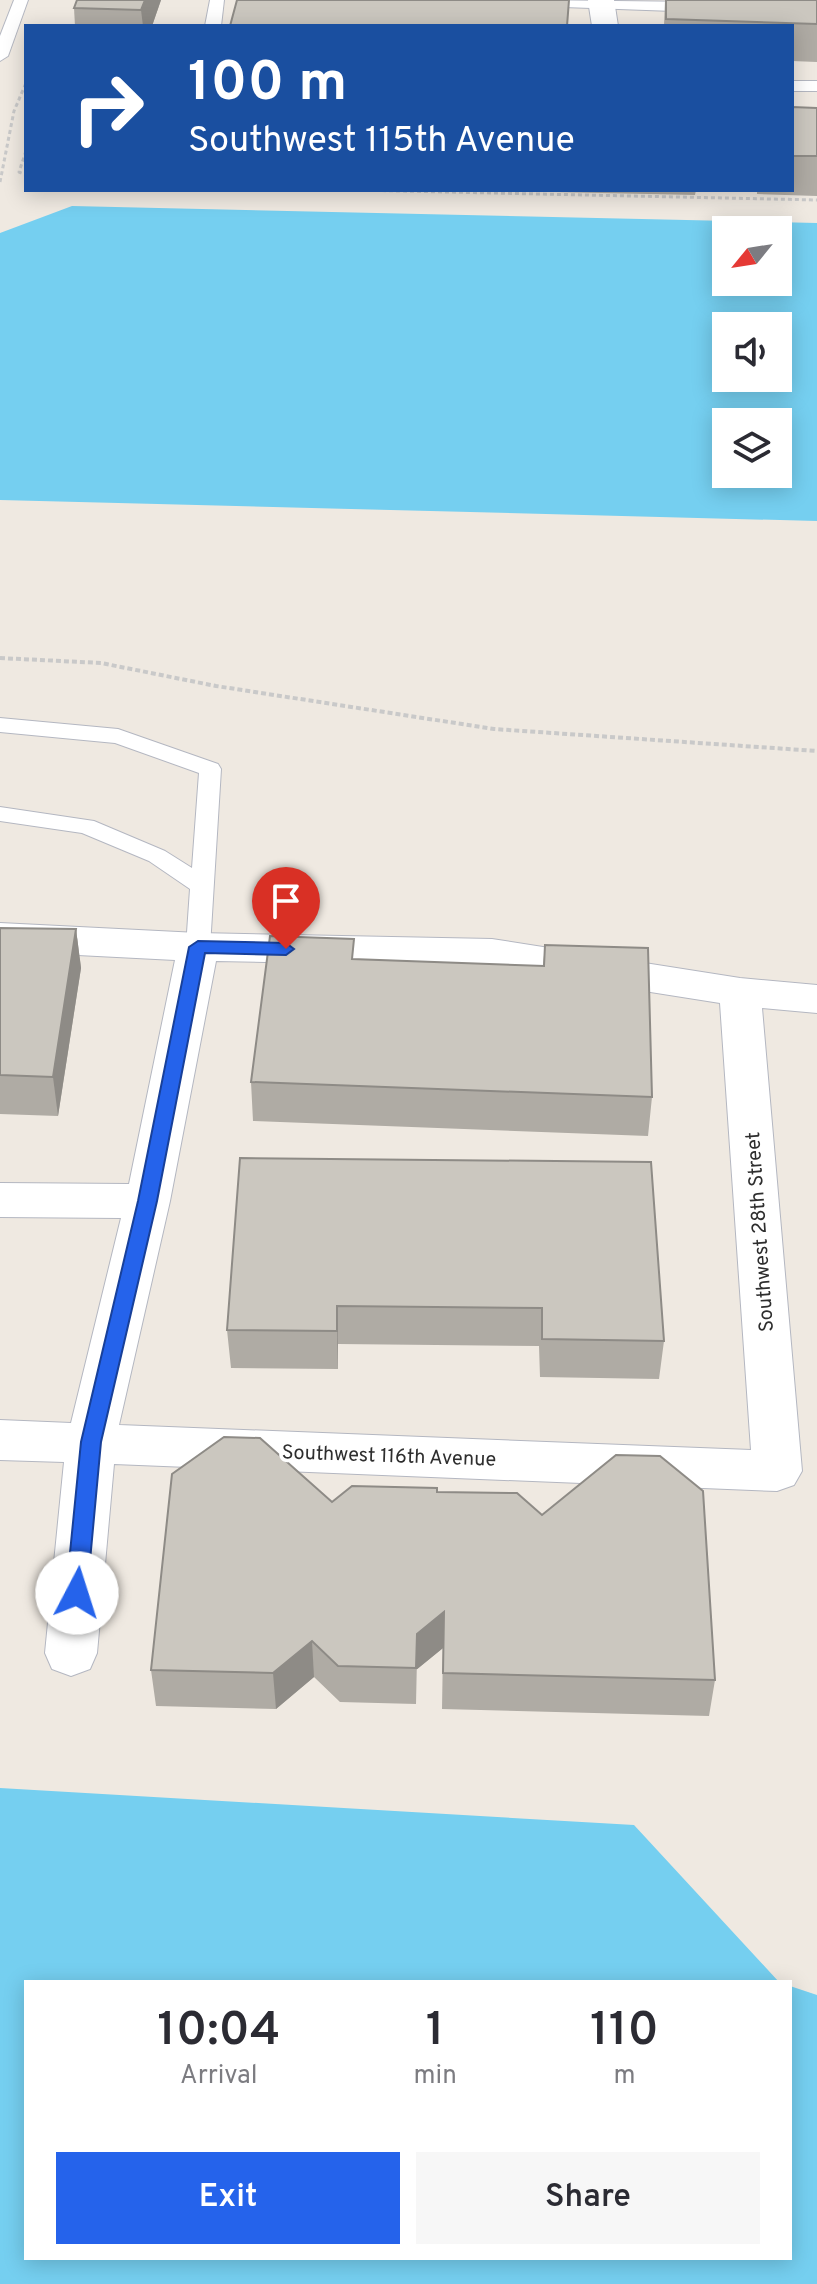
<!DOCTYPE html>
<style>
:root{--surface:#fff;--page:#f7f7f7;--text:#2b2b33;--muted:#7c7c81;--accent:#2563eb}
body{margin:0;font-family:Overpass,sans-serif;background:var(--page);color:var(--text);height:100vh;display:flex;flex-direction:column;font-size:30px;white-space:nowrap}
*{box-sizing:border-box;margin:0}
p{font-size:26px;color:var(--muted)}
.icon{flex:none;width:44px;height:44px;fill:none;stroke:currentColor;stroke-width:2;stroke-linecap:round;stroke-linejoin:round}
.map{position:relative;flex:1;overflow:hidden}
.drawer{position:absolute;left:24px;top:1980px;width:768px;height:280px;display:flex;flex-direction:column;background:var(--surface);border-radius:0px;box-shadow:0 4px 20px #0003}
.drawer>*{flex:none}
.banner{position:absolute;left:24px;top:24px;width:770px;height:168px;border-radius:0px;box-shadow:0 4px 20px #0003;background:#1a4fa0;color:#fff;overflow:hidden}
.needle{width:52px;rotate:240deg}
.tools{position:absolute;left:712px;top:216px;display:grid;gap:16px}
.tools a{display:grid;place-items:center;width:80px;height:80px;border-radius:0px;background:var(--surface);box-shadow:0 4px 20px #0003;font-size:40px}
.pin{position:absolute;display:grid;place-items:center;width:68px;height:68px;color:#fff;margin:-82px -34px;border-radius:50% 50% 50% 0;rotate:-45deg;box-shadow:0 0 8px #0007}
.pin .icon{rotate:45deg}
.me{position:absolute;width:88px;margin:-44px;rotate:5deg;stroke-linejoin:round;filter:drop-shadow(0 0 6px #0008)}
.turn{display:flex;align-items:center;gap:28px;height:168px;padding:0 32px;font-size:36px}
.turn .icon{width:104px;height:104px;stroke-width:2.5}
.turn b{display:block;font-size:56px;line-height:68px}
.eta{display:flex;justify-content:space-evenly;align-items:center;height:136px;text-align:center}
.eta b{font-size:48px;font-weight:600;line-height:56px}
.action{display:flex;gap:16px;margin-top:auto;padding:16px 32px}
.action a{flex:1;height:92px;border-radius:0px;background:var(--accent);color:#fff;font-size:32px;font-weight:600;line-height:92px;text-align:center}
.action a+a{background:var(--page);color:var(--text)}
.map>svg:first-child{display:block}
</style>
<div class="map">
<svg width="817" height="2284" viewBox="0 0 817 2284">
<rect width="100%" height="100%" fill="#efe9e1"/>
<g fill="#75cff0" fill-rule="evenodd">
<path d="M72,206L817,223V521L0,500V233ZM726,230H778V282H726ZM726,326H778V378H726ZM726,422H778V474H726Z"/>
<path d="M0,1788L634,1825L779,1982H26V2258H790V1986L817,1995V2284H0Z"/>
</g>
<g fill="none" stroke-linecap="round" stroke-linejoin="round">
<g stroke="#b4b7c1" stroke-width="2">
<g id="service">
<path d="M14,0H28L8,56L0,61V36Z"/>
<path d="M210,0H224L221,26H205Z"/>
<path d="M530,0L701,2L709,7L701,12L536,6L531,5Z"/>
<rect x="792" y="81" width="25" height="10"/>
<path d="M0,718L118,729L218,764L221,769L210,947L207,953H189L186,947L190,889L149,861L82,833L0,821V807L94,821L165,851L192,868L199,773L115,743L0,732Z"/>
</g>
</g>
<g stroke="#b4b7c1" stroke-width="2">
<g id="minor">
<path d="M588,0H614L618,26H592Z"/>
<path d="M0,923L198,933L492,939L740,978L817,985V1013L762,1008L802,1471L794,1485L777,1491L114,1464L97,1653L90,1669L71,1676L52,1669L45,1653L64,1462L0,1460V1420L71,1423L121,1218L0,1217V1183L129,1184L175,960L0,951ZM216,961L492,967L720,1003L751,1450L119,1425L170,1201Z"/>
</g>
</g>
<g stroke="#c9c9c9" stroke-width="3" stroke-dasharray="4 3" stroke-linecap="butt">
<path d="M26,151L19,172L26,175"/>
<path d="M0,182L14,111L26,83"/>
<path d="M354,190L817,200"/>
</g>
<path stroke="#c9c9c9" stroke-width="4" stroke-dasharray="5 3" stroke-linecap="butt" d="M0,658L101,663L216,686L494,729L817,751"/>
<use href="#service" fill="#fff" fill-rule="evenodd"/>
<use href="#minor" fill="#fff" fill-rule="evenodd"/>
</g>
<g fill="#afaba4">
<path d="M77,0H161L152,26H75L74,8Z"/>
<path d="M665,0H817V62L792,61V26H664Z"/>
<path d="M792,107L817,108V196L757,194V190H792Z"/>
<path d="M465,190H696L695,195Z"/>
<path d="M0,928L76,929L81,968L58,1116L0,1114Z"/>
<path d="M545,945L652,1097L648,1136L253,1121L251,1082L354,959L543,966Z"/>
<path d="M240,1158L664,1341L659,1379L540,1377L539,1346L338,1344V1369L231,1368L227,1330Z"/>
<path d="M437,1492L715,1680L709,1716L442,1709L443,1648L416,1670V1704L340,1702L314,1677L276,1709L156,1706L151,1670L332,1502Z"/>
</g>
<g fill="#8e8b86">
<path d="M145,0H161L152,26H143L141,10Z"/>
<path d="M76,929L81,968L58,1116L53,1077Z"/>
<path d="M337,1306L338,1344V1369L337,1331Z"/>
<path d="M444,1612L443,1648L416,1670V1704L417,1634Z"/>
<path d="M312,1641L314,1677L276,1709L273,1673Z"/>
</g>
<g fill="#cbc7bf" stroke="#8e8b86" stroke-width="2">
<path d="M77,0H145L141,10L74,8Z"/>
<path d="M237,0H569L567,26H230Z"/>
<path d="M666,0H817V24L666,19Z"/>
<path d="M792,107L817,108V156H792Z"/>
<path d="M0,928L76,929L53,1077L0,1075Z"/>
<path d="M270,936L354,939L352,959L544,966L545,945L648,948L652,1097L251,1082Z"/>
<path d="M240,1158L651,1162L664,1341L542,1339V1308L337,1306V1331L227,1330Z"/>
<path d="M224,1437L260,1438L332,1502L352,1486L437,1488V1492L517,1493L542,1515L616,1455L660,1456L703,1491L715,1680L443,1673L444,1612L417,1634L416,1668L338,1666L312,1641L273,1673L151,1670L172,1474Z"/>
</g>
<path fill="#2563eb" stroke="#184099" stroke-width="2" d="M198,941L286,943L294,949L286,955L205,953L157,1201L101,1442L87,1593L84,1599L77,1602L69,1599L66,1593L81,1442L138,1201L189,947Z"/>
<g text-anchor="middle" stroke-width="7" stroke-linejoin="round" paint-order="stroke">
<g font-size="20" fill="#2e2e2e" stroke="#fff">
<text transform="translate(759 1232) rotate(-94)" y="7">Southwest 28th Street</text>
<text transform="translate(389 1455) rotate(2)" y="7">Southwest 116th Avenue</text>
</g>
</g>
</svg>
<div class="tools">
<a><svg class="needle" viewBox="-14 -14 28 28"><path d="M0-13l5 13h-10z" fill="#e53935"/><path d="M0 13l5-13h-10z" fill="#7c7c81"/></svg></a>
<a><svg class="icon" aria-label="sound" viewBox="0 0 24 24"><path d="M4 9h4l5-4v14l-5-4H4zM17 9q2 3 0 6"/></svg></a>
<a><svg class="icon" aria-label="layers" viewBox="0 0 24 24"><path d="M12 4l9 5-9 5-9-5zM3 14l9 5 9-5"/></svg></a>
</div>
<div class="pin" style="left:286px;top:949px;background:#d93025"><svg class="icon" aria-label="arrive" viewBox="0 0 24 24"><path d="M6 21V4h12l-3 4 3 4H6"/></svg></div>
<svg class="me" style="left:77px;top:1593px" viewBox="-20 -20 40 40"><circle r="19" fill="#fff"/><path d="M0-13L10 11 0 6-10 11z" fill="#2563eb"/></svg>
<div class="banner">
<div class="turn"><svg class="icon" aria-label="right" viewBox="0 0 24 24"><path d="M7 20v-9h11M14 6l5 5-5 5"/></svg><div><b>100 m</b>Southwest 115th Avenue</div></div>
</div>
<section class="drawer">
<div class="eta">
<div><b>10:04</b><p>Arrival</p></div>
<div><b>1</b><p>min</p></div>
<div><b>110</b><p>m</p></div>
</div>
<div class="action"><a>Exit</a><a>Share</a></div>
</section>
</div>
